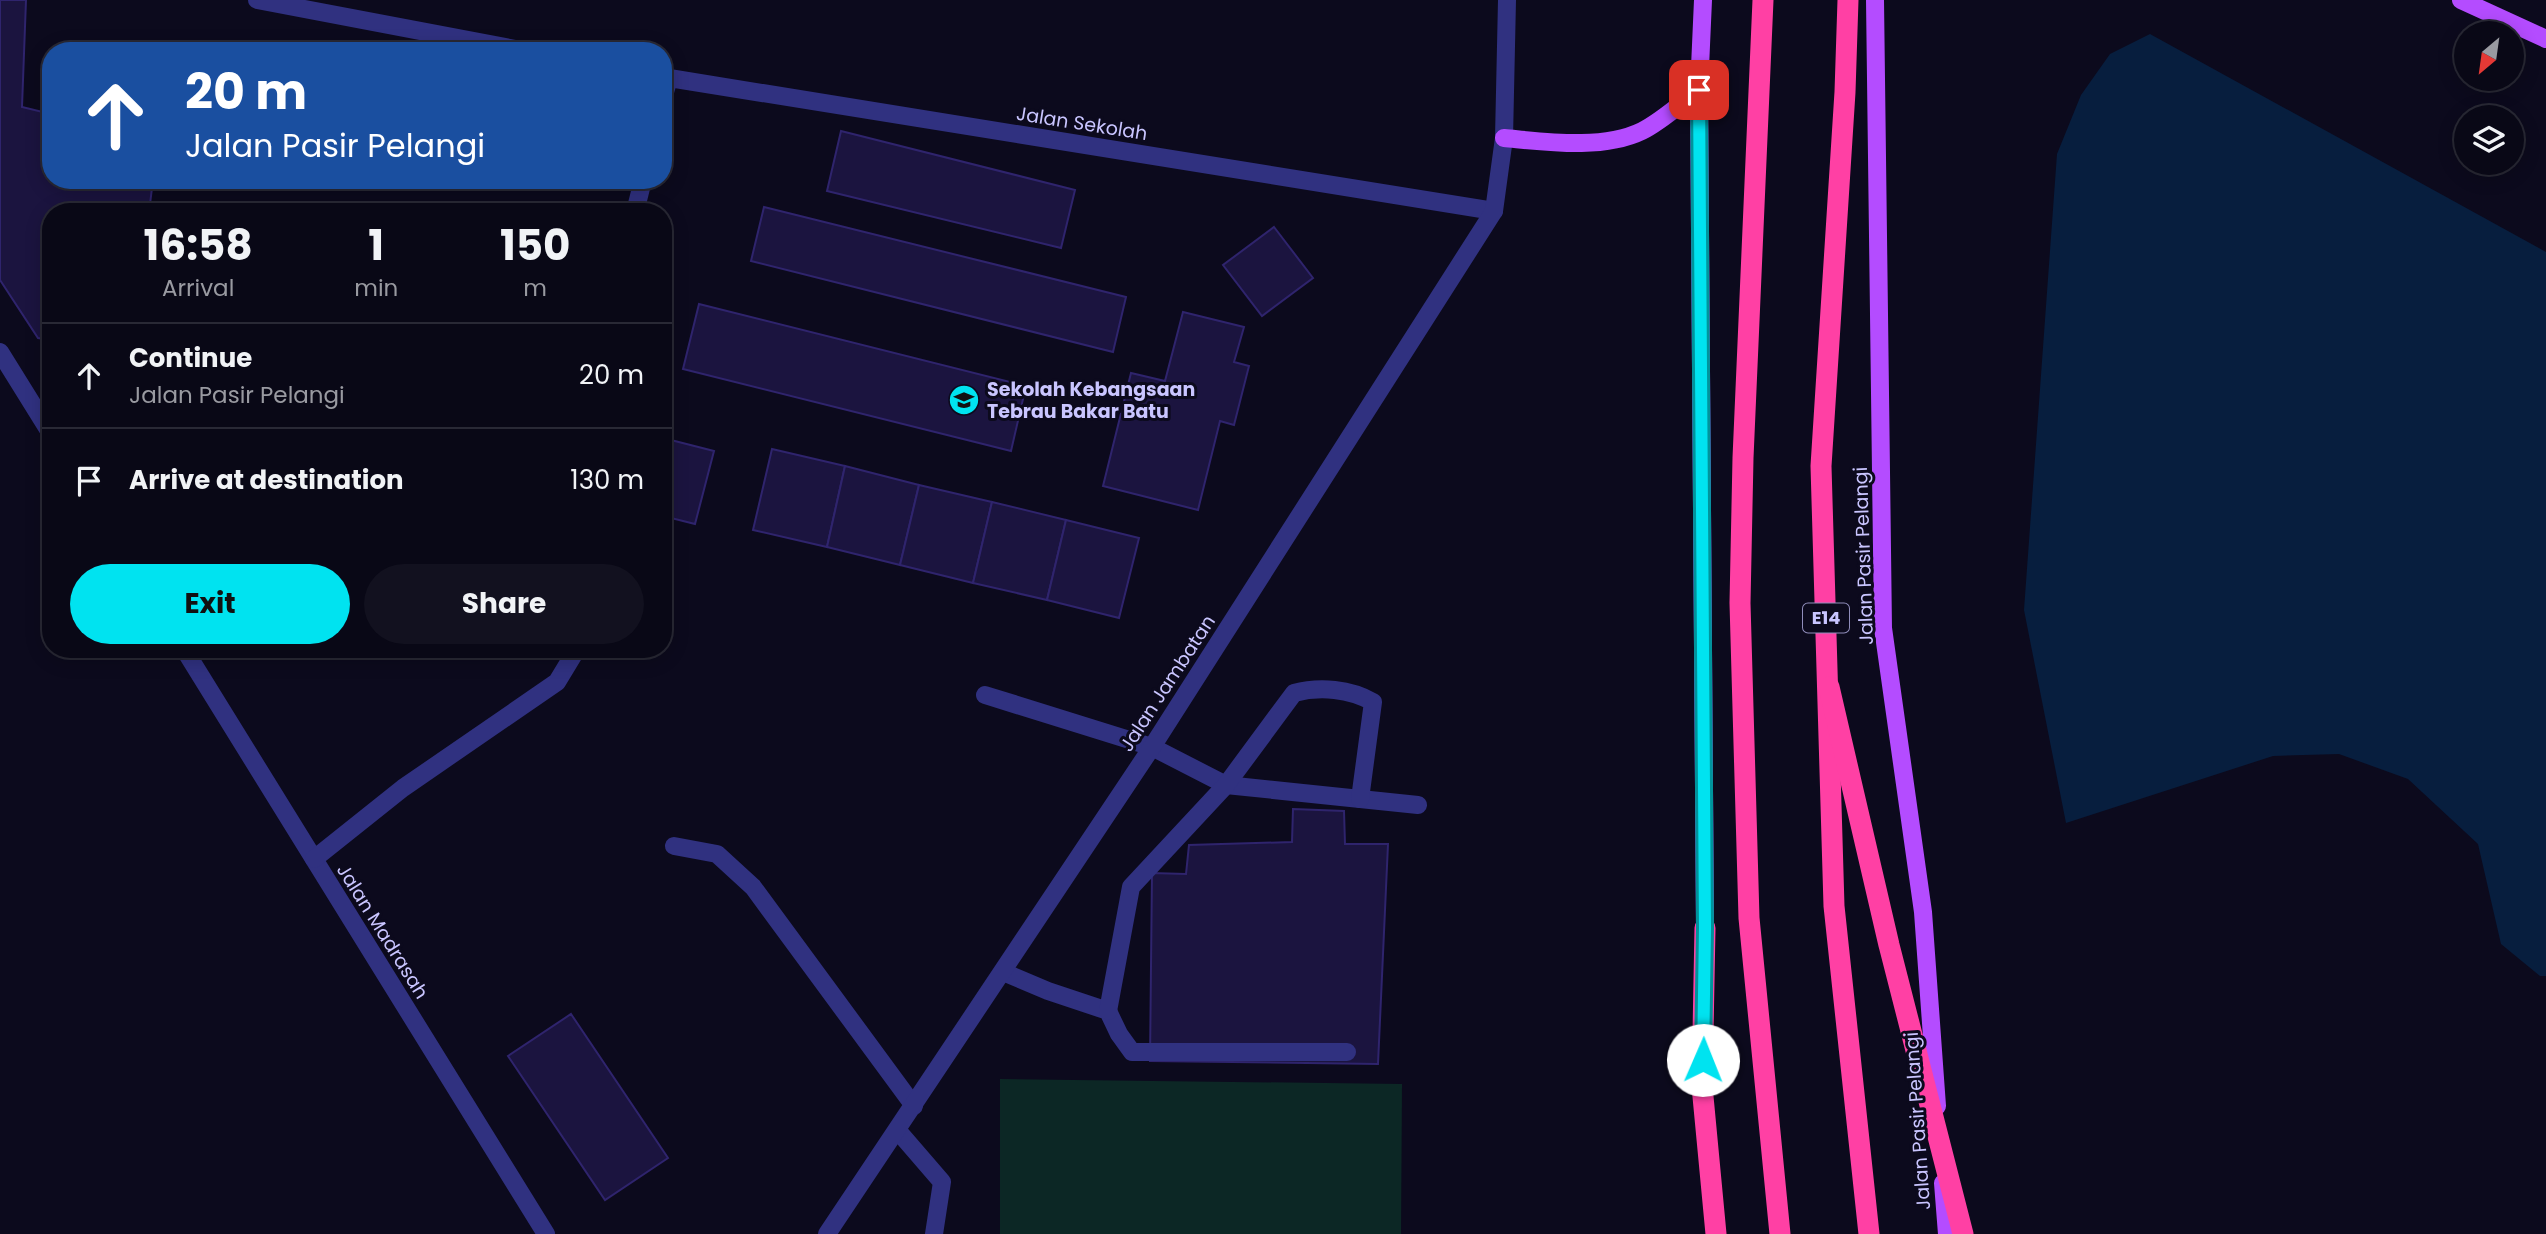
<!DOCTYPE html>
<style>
:root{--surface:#090816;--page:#12111f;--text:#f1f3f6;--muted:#999aa1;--line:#292935;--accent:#00e3f0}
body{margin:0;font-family:Poppins,sans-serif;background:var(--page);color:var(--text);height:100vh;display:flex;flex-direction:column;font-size:26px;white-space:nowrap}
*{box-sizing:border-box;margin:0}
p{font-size:23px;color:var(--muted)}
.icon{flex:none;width:38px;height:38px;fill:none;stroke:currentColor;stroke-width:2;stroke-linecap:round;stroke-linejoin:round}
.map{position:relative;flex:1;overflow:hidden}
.side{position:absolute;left:42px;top:203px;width:630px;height:455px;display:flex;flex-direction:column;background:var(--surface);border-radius:28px;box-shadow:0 4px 18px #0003,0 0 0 2px var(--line)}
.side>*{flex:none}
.hud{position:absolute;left:42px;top:42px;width:630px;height:147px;border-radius:28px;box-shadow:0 4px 18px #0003,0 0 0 2px var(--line);background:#1a4fa0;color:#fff;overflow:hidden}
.needle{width:46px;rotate:209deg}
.controls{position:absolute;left:2454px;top:21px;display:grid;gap:14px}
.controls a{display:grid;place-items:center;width:70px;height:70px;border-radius:50%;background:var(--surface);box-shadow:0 4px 18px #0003,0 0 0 2px var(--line);font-size:35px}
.pin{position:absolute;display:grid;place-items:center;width:60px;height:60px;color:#fff;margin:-30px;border-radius:14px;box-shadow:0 4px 10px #0006}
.me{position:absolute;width:77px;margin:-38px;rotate:1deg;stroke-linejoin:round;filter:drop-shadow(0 0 5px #0008)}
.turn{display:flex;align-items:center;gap:24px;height:147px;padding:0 28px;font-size:32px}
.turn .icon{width:91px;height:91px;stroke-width:2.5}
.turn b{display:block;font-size:49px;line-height:60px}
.eta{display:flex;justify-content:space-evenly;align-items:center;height:119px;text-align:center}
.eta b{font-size:42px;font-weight:700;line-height:49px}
.button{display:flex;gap:14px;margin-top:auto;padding:14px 28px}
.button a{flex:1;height:80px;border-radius:42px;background:var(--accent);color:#111;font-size:28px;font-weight:700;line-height:80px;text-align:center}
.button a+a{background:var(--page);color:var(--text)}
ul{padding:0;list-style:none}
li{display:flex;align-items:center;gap:21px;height:105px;padding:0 28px;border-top:2px solid var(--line)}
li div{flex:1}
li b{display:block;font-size:26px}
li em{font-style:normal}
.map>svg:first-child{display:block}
</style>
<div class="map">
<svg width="2546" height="1234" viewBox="0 0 2546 1234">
<rect width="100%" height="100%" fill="#0c0a1d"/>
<path fill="#0c2725" d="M1000,1079L1402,1084L1401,1234H1000Z"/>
<path fill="#071e3e" d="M2150,34L2546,252V976H2540L2501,944L2478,844L2408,779L2339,754L2273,756L2066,823L2024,610L2057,154L2081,95L2110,54Z"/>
<g fill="#1b143f" stroke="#2f246d" stroke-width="2">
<path d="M0,0H26L22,107L51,114V180H153L149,212H51V340L38,338L0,280Z"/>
<path d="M841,131L1075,190L1061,248L827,191Z"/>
<path d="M764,207L1126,297L1113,352L751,261Z"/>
<path d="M1274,227L1313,278L1262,316L1223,265Z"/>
<path d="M699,304L1026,386L1011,451L683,369Z"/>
<path d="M1183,312L1244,327L1234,362L1249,366L1234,425L1220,421L1198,510L1103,486L1131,373L1165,381Z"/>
<path d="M663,438L714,451L695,524L663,516Z"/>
<path d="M772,449L845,466L827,547L753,530Z"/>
<path d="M845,466L919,485L900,565L827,547Z"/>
<path d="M919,485L992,502L973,583L900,565Z"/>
<path d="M992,502L1066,520L1047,600L973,583Z"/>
<path d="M1066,520L1139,538L1119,618L1047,600Z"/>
<path d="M1293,809L1344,811L1345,844H1388L1378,1064L1150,1061L1152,873L1186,874L1189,845L1292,842Z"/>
<path d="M571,1014L668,1158L605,1200L508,1056Z"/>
</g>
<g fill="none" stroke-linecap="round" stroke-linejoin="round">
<g stroke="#303180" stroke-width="18">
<path d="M257,0L526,51"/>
<path d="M663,77L1494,211"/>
<path d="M663,99L669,78"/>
<path d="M635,212L643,180"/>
<path d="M0,352L51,434"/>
<path d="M184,649L546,1234"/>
<path d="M985,695L1152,747L1226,785L1418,805"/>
<path d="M674,846L717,854L753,887L914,1106"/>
<path d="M314,859L403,788L557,682L577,649"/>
<path d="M1003,972L1048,991L1108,1011L1119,1034L1132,1052H1347"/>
<path d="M1108,1011L1131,887L1226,785L1294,693C1320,686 1350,689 1373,702L1360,799"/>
<path d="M898,1131L942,1182L934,1234"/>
<path d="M827,1234L1152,747L1494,211L1504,138L1507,0"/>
</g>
<g stroke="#b44cff" stroke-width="18">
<path d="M1703,0L1699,90L1705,928"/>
<path d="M1875,0L1883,628L1923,912L1937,1106"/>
<path d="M2461,0L2546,39"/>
<path d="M1504,138C1547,142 1603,150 1642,131C1662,121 1681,103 1699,90"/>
<path d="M1943,1183L1947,1234"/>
</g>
<g stroke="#ff40a4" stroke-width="21">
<path d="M1763,0L1743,458L1740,603L1749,918L1780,1234"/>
<path d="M1848,0L1845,92L1821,466L1834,906L1869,1234"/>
<path d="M1705,928L1702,1086L1716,1234"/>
</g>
<path stroke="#ff40a4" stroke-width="21" d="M1829,687L1889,945L1963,1234"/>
</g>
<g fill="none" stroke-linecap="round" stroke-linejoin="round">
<g stroke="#00949c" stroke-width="18">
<path id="route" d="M1699,90L1705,928L1703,1060"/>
</g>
<use href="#route" stroke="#00e3f0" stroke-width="12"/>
</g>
<defs>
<g id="school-disc" transform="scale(1.575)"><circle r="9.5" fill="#00e3f0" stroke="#0c0a1d"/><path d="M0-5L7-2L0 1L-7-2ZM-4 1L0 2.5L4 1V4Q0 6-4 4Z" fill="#111"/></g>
</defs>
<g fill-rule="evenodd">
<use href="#school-disc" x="964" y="400"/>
</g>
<g text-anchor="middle" stroke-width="6" stroke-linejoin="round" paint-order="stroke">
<rect fill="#0c0a1d" stroke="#908dbb" stroke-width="2" x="1803" y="603.5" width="46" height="29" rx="5"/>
<g font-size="18" font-weight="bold" fill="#c9c5ff">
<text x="1826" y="624">E14</text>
</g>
<g font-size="19" fill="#c9c5ff" stroke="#0c0a1d">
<text transform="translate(1082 123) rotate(9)" y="7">Jalan Sekolah</text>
<text transform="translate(1863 556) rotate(-92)" y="7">Jalan Pasir Pelangi</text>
<text transform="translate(1167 683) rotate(-57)" y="7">Jalan Jambatan</text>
<text transform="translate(383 931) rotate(58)" y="7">Jalan Madrasah</text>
<text transform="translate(1917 1121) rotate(-94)" y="7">Jalan Pasir Pelangi</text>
</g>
<g font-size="19" font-weight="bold" fill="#c9c5ff" stroke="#0c0a1d" text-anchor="start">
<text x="987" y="396">Sekolah Kebangsaan<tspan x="987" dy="22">Tebrau Bakar Batu</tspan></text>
</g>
</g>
</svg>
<div class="controls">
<a><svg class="needle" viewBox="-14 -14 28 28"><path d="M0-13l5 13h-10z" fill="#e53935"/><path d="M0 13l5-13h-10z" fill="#999aa1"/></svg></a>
<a><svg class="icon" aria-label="layers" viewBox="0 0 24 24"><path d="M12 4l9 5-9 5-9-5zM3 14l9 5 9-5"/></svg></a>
</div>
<div class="pin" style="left:1699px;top:90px;background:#d93025"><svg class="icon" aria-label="arrive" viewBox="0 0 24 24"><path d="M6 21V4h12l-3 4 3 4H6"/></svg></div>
<svg class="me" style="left:1703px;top:1060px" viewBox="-20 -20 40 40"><circle r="19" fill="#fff"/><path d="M0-13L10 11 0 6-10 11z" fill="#00e3f0"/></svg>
<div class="hud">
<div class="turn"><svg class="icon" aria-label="ahead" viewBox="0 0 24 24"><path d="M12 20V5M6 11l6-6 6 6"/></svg><div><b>20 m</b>Jalan Pasir Pelangi</div></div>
</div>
<section class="side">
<div class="eta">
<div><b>16:58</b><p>Arrival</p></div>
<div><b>1</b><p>min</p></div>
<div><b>150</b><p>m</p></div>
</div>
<ul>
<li><svg class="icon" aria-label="ahead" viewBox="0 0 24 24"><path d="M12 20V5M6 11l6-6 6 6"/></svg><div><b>Continue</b><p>Jalan Pasir Pelangi</p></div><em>20 m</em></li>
<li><svg class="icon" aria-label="arrive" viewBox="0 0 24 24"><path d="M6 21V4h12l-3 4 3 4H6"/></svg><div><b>Arrive at destination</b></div><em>130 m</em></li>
</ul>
<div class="button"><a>Exit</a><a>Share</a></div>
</section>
</div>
